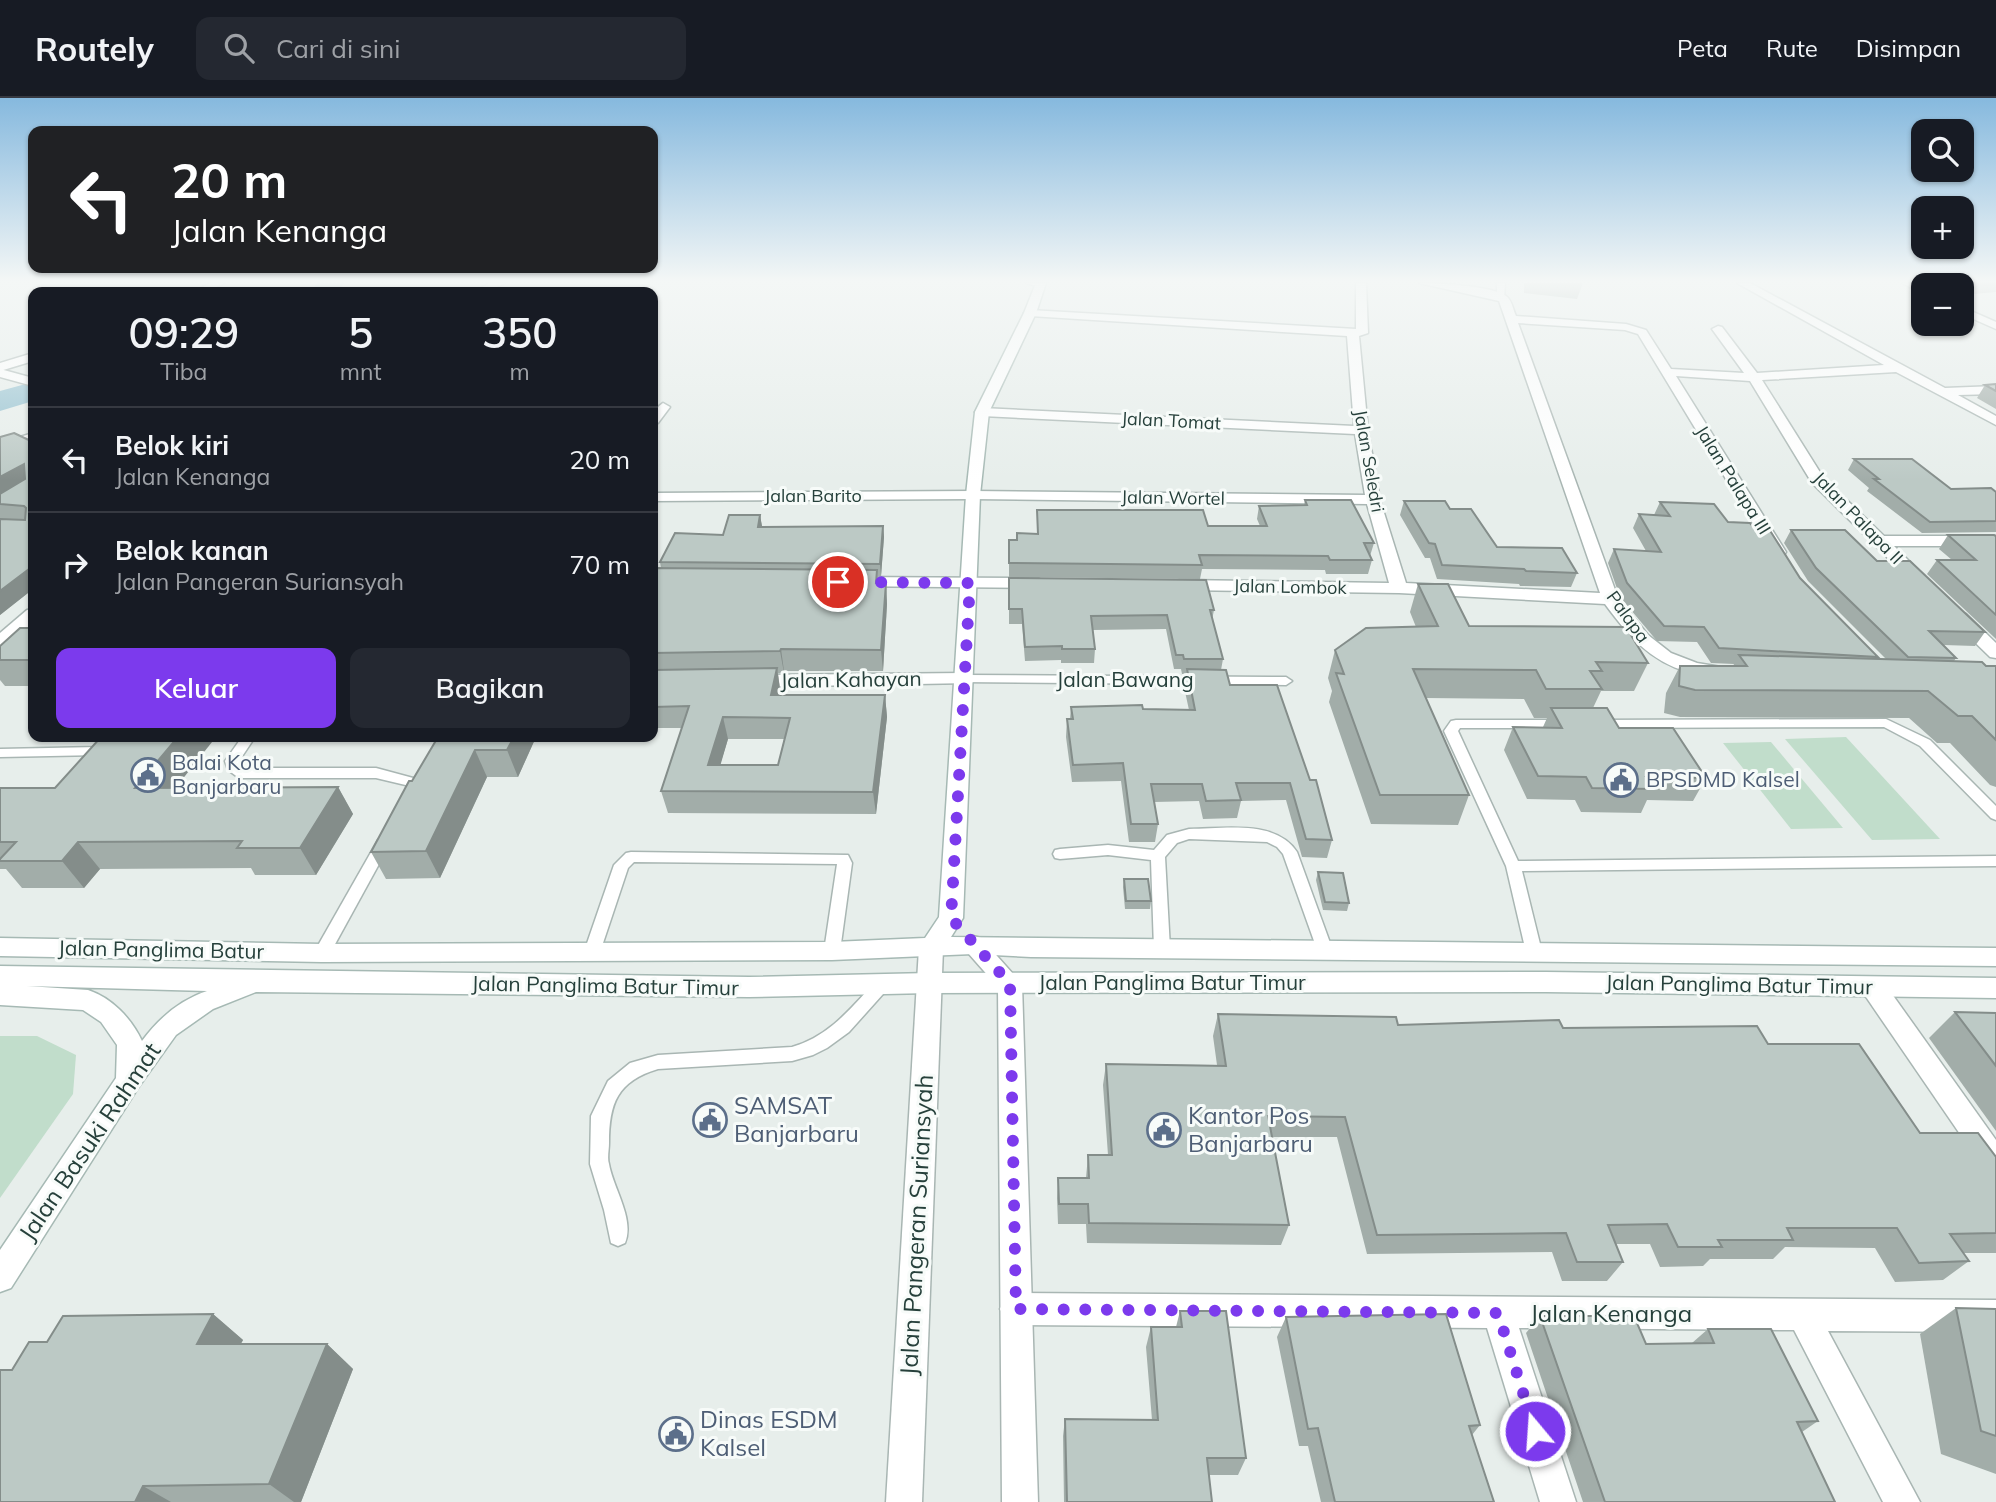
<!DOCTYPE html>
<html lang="id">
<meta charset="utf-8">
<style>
:root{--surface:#171b24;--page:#242831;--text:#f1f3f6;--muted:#9ea1a6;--line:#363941;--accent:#7c3aed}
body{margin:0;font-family:Mulish,sans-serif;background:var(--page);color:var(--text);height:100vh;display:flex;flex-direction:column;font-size:26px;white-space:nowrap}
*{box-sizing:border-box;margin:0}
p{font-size:23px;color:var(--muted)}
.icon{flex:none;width:38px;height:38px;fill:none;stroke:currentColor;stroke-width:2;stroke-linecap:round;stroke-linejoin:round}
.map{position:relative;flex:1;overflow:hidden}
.drawer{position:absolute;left:28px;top:189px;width:630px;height:455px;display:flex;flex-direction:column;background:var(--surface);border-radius:14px;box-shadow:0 2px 5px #0004}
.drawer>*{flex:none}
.hud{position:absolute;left:28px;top:28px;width:630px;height:147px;border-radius:14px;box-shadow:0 2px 5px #0004;background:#202124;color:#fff;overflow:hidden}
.buttons{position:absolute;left:1911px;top:21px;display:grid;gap:14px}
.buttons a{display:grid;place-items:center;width:63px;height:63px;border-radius:14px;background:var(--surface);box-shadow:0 2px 5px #0004;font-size:35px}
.pin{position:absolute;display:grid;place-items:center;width:60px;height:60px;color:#fff;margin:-30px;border:4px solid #fff;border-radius:50%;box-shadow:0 2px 7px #0007}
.me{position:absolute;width:77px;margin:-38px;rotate:342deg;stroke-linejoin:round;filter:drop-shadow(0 0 5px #0008)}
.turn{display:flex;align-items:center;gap:24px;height:147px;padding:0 28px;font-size:32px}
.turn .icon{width:91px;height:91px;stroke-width:2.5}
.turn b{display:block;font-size:49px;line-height:60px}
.eta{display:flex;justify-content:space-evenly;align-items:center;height:119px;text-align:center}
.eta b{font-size:42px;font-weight:600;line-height:49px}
.action{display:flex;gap:14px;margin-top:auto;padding:14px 28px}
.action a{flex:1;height:80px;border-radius:14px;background:var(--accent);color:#fff;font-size:28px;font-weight:600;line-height:80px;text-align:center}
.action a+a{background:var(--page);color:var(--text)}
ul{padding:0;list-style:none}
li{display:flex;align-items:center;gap:21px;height:105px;padding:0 28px;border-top:2px solid var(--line)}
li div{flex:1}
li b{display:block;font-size:26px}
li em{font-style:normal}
header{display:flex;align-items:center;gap:42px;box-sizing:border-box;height:98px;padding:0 35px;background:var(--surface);border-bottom:2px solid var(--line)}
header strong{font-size:33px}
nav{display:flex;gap:38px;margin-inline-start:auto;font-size:24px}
.search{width:490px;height:63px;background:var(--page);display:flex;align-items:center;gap:18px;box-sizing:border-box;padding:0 24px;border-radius:14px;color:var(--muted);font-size:26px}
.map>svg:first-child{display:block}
</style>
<header>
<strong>Routely</strong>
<div class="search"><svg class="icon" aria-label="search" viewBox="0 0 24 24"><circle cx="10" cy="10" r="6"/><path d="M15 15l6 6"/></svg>Cari di sini</div>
<nav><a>Peta</a><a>Rute</a><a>Disimpan</a></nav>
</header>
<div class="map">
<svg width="1996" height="1404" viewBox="0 0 1996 1404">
<rect width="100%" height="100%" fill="#e7eeeb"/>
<g fill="#c1ddcb">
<path d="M1846,639L1940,741L1872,742L1785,641Z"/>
<path d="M1771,644L1843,730L1791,731L1723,645Z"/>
<path d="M0,938H37L76,957L73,996L0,1100Z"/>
</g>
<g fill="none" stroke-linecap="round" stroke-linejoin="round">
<g fill="#93c0cf" fill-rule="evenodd">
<path d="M317,185H344L338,194H311Z"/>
<path d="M33,284V303L0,313V293Z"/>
</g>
<g stroke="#a9b6b3" stroke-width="3">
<g id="service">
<path d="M1026,185H1042L1044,187L1040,189Z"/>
<path d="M1497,185H1505L1504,201L1497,199Z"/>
<path d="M965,577L1286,579L1292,583L1286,587L961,584L959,581Z"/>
<path d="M1886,621L1930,642L1996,708V722L1991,720L1920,648L1884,629L1598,630L1592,626L1598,622Z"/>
<path d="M1456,622H1560L1566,626L1560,630H1460L1458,633L1518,763L1996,758V768L1522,773L1542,854L1540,858L1534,860L1528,858L1526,854L1506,768L1444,633L1451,623Z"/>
<path d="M113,639H129L100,657L0,659V651L97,649Z"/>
<path d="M242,639H255L239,663L242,670H376L428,684L430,687C426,694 422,698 414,695L412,692L414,689L376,680H239L228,672L225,663Z"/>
<path d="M1189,731C1223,731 1276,721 1297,754L1333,853L1331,857L1325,859L1319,857L1283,756L1277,749L1267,744L1189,741L1177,745L1165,759L1170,851L1168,855L1162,857L1156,855L1154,851L1151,762L1108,757L1060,761L1055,760L1053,756L1055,752L1060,751L1108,747L1154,752L1167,737Z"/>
<path d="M383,741L388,742L390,746L328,859L322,861L316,859L314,855L316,851L378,742Z"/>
<path d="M631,754L848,757L852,765L840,853L838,857L832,859L826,857L824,853L837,766L634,764L628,770L600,854L598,858L592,860L586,858L584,854L614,767L626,755Z"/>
<path d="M884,879L890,881L892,886L849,934L827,950L813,957L792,963L658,971C617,983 609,1006 609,1045C609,1052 607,1060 609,1066C613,1090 635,1121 625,1145L618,1148L611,1145L604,1112L590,1066L591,1018L608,983L630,965L658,957L792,949C830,938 852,909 878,881Z"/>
</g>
</g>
<g stroke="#a9b6b3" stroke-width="3">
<g id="minor">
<path d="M1356,185H1366L1368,235L1359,238L1368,332L1380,402L1406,485L1600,495L1499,203L1419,185C1437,185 1493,188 1506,198C1512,202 1513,212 1516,218L1626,226L1646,232L1671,271L1744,275L1712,231L1718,228L1722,229L1757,275L1884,267L1737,185H1750L1945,290L1996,288V296L1958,297L1996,318V327L1896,274L1762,282L1823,379L1884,438H1996V448H1894L1927,481L1925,485H1913L1812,385L1750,283L1676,278L1786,454L1784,457H1772L1638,236L1625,232L1518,225L1618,500L1648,537L1671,555L1697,565L1721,569L1723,573L1721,577C1710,579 1698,576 1688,574C1649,563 1628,537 1605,506L1399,495L1179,492L1171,487L1179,482L1389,485L1367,406L973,401L653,403V395L973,393L1365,397L1355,336L982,318L975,314L982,310L1354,328L1347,238L1030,218L1024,215L1030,212L1356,231Z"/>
<path d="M1902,185H1916L1923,189V196Z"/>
<path d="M1962,209L1996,224V231L1962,216Z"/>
<path d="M0,271L33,280V288L0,279Z"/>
<path d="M663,305L670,309L658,325L653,326V313Z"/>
<path d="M33,335V343L0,353V345Z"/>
<path d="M850,479L1038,480L1046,485L1038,490L844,488L842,484Z"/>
<path d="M1960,515L1966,516L1996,545V560L1990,559L1954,524L1951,520Z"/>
<path d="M965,575L974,581L972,585L753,589L744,583L753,577Z"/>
<path d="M1873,879L1882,882L1996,1042V1078L1986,1074L1864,896L1861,889L1864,882Z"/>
<path d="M1016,1195L1996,1202V1234L1828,1233L1920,1404H1883L1794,1232L1519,1230L1576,1404H1540L1487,1230L1016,1227L1005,1222L1000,1211L1005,1200Z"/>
</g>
</g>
<g stroke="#a9b6b3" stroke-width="3">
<g id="tertiary">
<path d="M210,185H224L207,194H194Z"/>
<path d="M490,185H505L487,194H473Z"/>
<path d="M33,255V263L0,273V265Z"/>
<path d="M33,511V525L6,548L0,549V535L27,512Z"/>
<path d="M973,838L981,840L1022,886L1038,1404H1002L998,889L961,847L965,840Z"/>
<path d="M931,841L939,843L943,850L922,1404H886L919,850L923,843Z"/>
</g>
</g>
<g stroke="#a6b9b4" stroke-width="3">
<g id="secondary">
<path d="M1036,185H1046L1036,215L989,314L980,397L963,820L951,839L1996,850V868L1031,859L973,856L832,862L322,864L0,858V840L322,846L832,844L925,840L939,819L966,397L975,314L1024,215Z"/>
<path d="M0,868L749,879L930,875L1546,874L1996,880V900L1546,894L930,895L749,899L256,894L213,911L176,937L138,990L11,1190L0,1194V1152L116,980L117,947L101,924L83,912L0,907ZM27,888L207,893C180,902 159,920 142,943C131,920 112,900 88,892Z"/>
</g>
</g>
<use href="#service" fill="#fff" fill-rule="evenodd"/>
<use href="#minor" fill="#fff" fill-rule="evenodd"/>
<use href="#tertiary" fill="#fff" fill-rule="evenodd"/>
<use href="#secondary" fill="#fff" fill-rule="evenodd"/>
</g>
<g fill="#a2ada9" fill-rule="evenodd">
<path d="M1524,185H1583L1577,201L1524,195Z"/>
<path d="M1940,185H1996V194L1963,197L1962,196V187H1944Z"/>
<path d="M1996,286V311L1977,300L1985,287Z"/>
<path d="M0,339L33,344V491L0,517V421L25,422L0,421Z"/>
<path d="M1854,361L1951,391L1996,394V434L1922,435L1867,393L1869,390L1848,372Z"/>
<path d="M1305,402L1374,445L1370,458L1372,462L1368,476H1326L1325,472L1202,471L1200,481L1009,479V442H1017L1037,436V412L1208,428H1260L1257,421L1259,408L1304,407Z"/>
<path d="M1404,403L1450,411L1497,449L1577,475L1571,489L1520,488L1519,486L1437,481L1430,460H1425L1400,417Z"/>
<path d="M1660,404L1728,424L1800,480L1878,559L1877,561H1886L1808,483L1784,445L1791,432L1877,463L1985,534L1975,548L1944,547L1956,560L1954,563L1986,568H1996V689L1990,687L1950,645H1937L1909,620L1680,619L1664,615L1666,595L1680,568H1733L1734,566L1711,565L1697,544L1657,543L1620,499L1608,465L1614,451L1646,453L1633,430L1639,416L1654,417Z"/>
<path d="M760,417L762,429L883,428L884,439L881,478H878L879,485H886L887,506L883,573H784V575H778L780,591L779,597H885L887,619L876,716L668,715L661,693L682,630H653V470H661L660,464L723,437ZM728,641H784L778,667H720Z"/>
<path d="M1948,437L1996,438V541L1927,476L1937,462H1952L1939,451Z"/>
<path d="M1009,480L1214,512L1212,522L1223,561L1221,572L1230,587L1310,682L1332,742L1327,760L1302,759L1286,702L1241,703L1237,720L1203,721L1199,703L1154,704L1158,726L1155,744H1129L1121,683L1072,684L1066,639L1067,621H1070L1071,609L1189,612L1184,589L1186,576H1182L1181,571H1174L1166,531L1093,532L1095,551L1094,565H1061V562L1025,563L1022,526H1009Z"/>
<path d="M1418,486L1469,528L1648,565L1634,593H1601L1593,610L1619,630L1706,680L1693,703L1647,702L1641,715L1581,714L1575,702L1527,701L1504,652L1513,629H1543L1547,620H1534L1524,601L1426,600L1469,697L1458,727L1371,726L1329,604L1332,593L1328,580L1335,552L1416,529L1410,514Z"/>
<path d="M33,530V588H5L0,582V548Z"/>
<path d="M438,639H536L518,679H487L440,780L386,781L371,754Z"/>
<path d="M338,689L353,716L316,777H255L251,770L100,771L84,790H22L6,771H0V690Z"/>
<path d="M1318,774L1349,805L1347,813L1323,812L1316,782Z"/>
<path d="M1124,781L1151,803L1150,811H1125L1123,789Z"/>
<path d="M1955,914L1996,915V1033L1929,940Z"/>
<path d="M1218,916L1398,927L1563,930L1768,946L1920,1035L1996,1059V1155H1963L1969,1163L1943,1182L1895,1184L1875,1150L1785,1149L1773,1161H1710L1703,1168L1660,1169L1650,1146H1616L1623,1164L1607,1183H1562L1552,1154L1367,1156L1337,1039H1272L1289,1127L1281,1147L1087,1145L1086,1126H1058L1057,1100L1058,1080H1086L1088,1057H1108L1103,987L1106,966L1217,967L1213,938Z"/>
<path d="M1956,1210L1996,1211V1376L1941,1356L1920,1236Z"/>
<path d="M1180,1213L1246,1360L1238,1377H1209L1212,1404H1064L1063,1338L1065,1321L1152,1322L1146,1249L1151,1229H1176Z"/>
<path d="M213,1216L243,1242L240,1246H327L353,1271L301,1404H0L12,1272L47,1244Z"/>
<path d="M1540,1218L1646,1246L1692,1245L1708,1231L1818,1323L1802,1334L1835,1404H1583L1526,1235Z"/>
<path d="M1286,1219L1480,1327L1472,1337L1494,1404H1321L1308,1348H1299L1277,1239Z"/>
</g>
<g fill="#848d8a">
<path d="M24,366L33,381L0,398V379Z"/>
<path d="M760,417L762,428L759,440L758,429Z"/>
<path d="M883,428L884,439L881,478L880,466Z"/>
<path d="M33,468V491L0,517V493Z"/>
<path d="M886,485L887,506L883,573L881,552Z"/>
<path d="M781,551L784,573V575L780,553Z"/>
<path d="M777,570L780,591L775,619L771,597Z"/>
<path d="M885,597L887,619L876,716L873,694Z"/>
<path d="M723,619L728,641L714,689L708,667Z"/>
<path d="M178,639H216L154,717L135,690Z"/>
<path d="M514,639H536L518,679L507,652Z"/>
<path d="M475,652L487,679L440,780L426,753Z"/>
<path d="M338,689L353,716L316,777L300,750Z"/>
<path d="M78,744L100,771L84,790L62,763Z"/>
<path d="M213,1216L243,1242L228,1271L197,1246Z"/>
<path d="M327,1246L353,1271L301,1404H294L269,1386Z"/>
<path d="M143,1388L171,1404H135Z"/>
</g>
<g fill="#bcc9c5" stroke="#848d8a" stroke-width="2" fill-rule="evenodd">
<path d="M1962,185H1996V186L1968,188Z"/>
<path d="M1996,286V293L1985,287Z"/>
<path d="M14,335L33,344V468L0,493V421L25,422L26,410L24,408L0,406V396L25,381L24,366L0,379V339Z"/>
<path d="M1854,361H1912L1951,391L1991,390L1996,394V423L1930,424L1874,381H1879Z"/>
<path d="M1305,402H1351L1374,445H1364L1372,462H1330L1328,458L1199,457L1202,467L1009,465V442H1017V435L1038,436L1037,412H1203L1208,428H1267L1259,408L1307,407Z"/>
<path d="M1404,403H1445L1450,411H1471L1497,449L1562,450L1577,475L1526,473L1524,471L1442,467L1435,446L1429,445Z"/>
<path d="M1660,404L1714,406L1728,424L1750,425L1755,431H1769L1800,480L1878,559L1719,550L1704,529L1664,528L1627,485L1614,451L1661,454L1639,416L1670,418Z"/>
<path d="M729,417H760L758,429L883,428L880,466L660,464L675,435L723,437Z"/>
<path d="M1791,432H1845L1877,463H1910L1985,534L1929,533L1956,560L1908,559L1816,470Z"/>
<path d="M1948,437H1994L1996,438V517L1937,462H1976Z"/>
<path d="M653,470L877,472L876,485H886L881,552L781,551L780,553L653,555Z"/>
<path d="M1009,480L1206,482L1214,512H1210L1223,561H1184L1183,557H1176L1167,517L1091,518L1095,551H1062V548L1025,549L1022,511H1009Z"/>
<path d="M1418,486H1448L1469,528L1626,529L1648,565L1596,564L1602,573H1590L1602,591H1546L1536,572L1413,571L1469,697H1380L1336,575L1344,576L1335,552L1366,530L1438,528Z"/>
<path d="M20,530H33V562H0V548Z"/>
<path d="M1739,557L1982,564L1986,568H1996V642L1972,618H1958L1928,593L1695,592L1679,588L1680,568H1747Z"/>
<path d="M777,570L771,597H885L873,694L661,693L689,608L653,609V572ZM723,619L790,620L778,667H708Z"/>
<path d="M1187,571L1226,572L1230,587H1277L1310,682H1316L1332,742L1306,741L1290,685H1236L1241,702L1206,703L1202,686H1151L1158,726H1131L1123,665L1073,667L1067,621H1073L1071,609L1142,607L1143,611L1195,612Z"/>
<path d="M1551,610H1607L1619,630H1673L1706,680L1646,679L1653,691L1592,690L1586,679L1538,678L1513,629L1562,630Z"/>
<path d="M101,639H178L135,690L338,689L300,750H237L242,743L78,744L62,763H0V761L16,744H0V690H55Z"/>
<path d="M438,639H514L507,652H475L426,753L371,754L409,683H412Z"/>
<path d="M1318,774L1343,775L1349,805L1325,804Z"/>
<path d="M1124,781H1148L1151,803H1126Z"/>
<path d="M1955,914L1996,915V968Z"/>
<path d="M1218,916L1396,919L1398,927L1559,922L1563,930L1757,928L1768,946H1859L1920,1035H1978L1996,1059V1135L1950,1136L1969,1163L1919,1165L1897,1130H1787L1793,1142H1718L1722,1149H1678L1667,1126L1608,1127L1623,1164H1577L1566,1135L1377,1137L1345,1019L1268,1018L1289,1127L1089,1125L1088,1106H1059L1058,1080H1089L1088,1057H1112L1106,966L1226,968Z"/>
<path d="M1956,1210L1996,1211V1338L1981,1333Z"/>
<path d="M1180,1213H1226L1246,1360H1207L1212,1404H1067L1065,1321L1158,1322L1151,1229H1182Z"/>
<path d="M213,1216L197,1246H327L269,1386L143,1388L135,1404H0V1272H12L29,1244H47L63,1218Z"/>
<path d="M1446,1216L1480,1327L1469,1328L1494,1404H1335L1318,1330L1308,1331L1286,1219Z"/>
<path d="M1540,1218H1634L1646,1246L1714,1245L1708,1231H1771L1818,1323L1797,1324L1835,1404H1605Z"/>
</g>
<linearGradient id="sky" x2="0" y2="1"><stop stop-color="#86b9de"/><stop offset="0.48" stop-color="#f4f7f6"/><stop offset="1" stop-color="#f4f7f6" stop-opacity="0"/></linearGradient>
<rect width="1996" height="382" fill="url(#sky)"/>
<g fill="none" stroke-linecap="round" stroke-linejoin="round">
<path stroke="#7c3aed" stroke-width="12" stroke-dasharray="0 21.6" d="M838,484L970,485L951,820L1010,886L1016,1211L1498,1215L1535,1333"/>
</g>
<defs>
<g id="civic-ring" transform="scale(1.75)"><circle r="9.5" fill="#f7fbf9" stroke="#5c6f8a" stroke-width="1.5"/><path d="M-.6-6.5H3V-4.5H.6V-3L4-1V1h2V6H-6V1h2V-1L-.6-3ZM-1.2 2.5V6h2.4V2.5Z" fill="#5c6f8a"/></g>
</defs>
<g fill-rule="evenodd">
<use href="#civic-ring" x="148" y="677"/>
<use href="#civic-ring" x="1621" y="682"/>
<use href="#civic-ring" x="710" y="1022"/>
<use href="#civic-ring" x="1164" y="1032"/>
<use href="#civic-ring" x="676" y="1336"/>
</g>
<g text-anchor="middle" stroke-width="6" stroke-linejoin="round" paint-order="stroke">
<g font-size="18" fill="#26403b" stroke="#f7fbf9">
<text transform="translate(1171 323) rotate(3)" y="6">Jalan Tomat</text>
<text transform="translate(1369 363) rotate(80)" y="6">Jalan Seledri</text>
<text transform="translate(1733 382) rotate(58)" y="6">Jalan Palapa III</text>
<text x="813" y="404">Jalan Barito</text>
<text transform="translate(1173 400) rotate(1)" y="6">Jalan Wortel</text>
<text transform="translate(1858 420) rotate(46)" y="6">Jalan Palapa II</text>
<text transform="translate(1290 489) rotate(1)" y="6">Jalan Lombok</text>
<text transform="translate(1628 519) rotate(54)" y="6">Palapa</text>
</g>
<g font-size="21" fill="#26403b" stroke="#f7fbf9">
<text transform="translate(851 582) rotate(-1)" y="7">Jalan Kahayan</text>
<text x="1125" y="589">Jalan Bawang</text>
<text transform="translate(161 852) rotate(1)" y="7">Jalan Panglima Batur</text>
<text x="1172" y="892">Jalan Panglima Batur Timur</text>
<text transform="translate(1739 887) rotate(1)" y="7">Jalan Panglima Batur Timur</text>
<text transform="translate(605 888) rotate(1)" y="7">Jalan Panglima Batur Timur</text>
</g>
<g font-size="21" fill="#4e5e75" stroke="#f7fbf9" text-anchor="start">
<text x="172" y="672">Balai Kota<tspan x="172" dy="24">Banjarbaru</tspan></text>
<text x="1646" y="689">BPSDMD Kalsel</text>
</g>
<g font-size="24" fill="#4e5e75" stroke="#f7fbf9" text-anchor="start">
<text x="734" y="1016">SAMSAT<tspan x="734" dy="28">Banjarbaru</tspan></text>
<text x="1188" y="1026">Kantor Pos<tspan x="1188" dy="28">Banjarbaru</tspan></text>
<text x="700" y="1330">Dinas ESDM<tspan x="700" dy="28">Kalsel</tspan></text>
</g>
<g font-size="24" fill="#26403b" stroke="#f7fbf9">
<text transform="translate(90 1044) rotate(-56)" y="8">Jalan Basuki Rahmat</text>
<text transform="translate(917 1127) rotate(-87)" y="8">Jalan Pangeran Suriansyah</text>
<text x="1611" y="1224">Jalan Kenanga</text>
</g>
</g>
</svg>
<div class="buttons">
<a><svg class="icon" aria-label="search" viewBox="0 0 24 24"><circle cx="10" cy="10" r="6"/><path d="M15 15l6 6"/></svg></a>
<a>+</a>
<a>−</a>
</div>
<div class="pin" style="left:838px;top:484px;background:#d93025"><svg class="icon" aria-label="arrive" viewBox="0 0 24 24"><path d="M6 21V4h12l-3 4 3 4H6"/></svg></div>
<svg class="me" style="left:1535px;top:1333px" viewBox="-20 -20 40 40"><circle r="17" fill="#7c3aed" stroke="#fff" stroke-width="3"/><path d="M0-11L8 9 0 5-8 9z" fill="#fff"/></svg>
<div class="hud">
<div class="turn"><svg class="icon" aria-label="left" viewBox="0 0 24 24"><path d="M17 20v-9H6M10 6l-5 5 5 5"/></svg><div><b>20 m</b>Jalan Kenanga</div></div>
</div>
<section class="drawer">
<div class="eta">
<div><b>09:29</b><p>Tiba</p></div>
<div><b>5</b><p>mnt</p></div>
<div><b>350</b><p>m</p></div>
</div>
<ul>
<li><svg class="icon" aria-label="left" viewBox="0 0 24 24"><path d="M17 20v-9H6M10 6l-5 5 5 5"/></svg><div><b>Belok kiri</b><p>Jalan Kenanga</p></div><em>20 m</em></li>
<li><svg class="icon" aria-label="right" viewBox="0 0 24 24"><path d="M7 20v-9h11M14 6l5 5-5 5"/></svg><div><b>Belok kanan</b><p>Jalan Pangeran Suriansyah</p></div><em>70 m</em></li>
</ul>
<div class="action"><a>Keluar</a><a>Bagikan</a></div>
</section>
</div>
